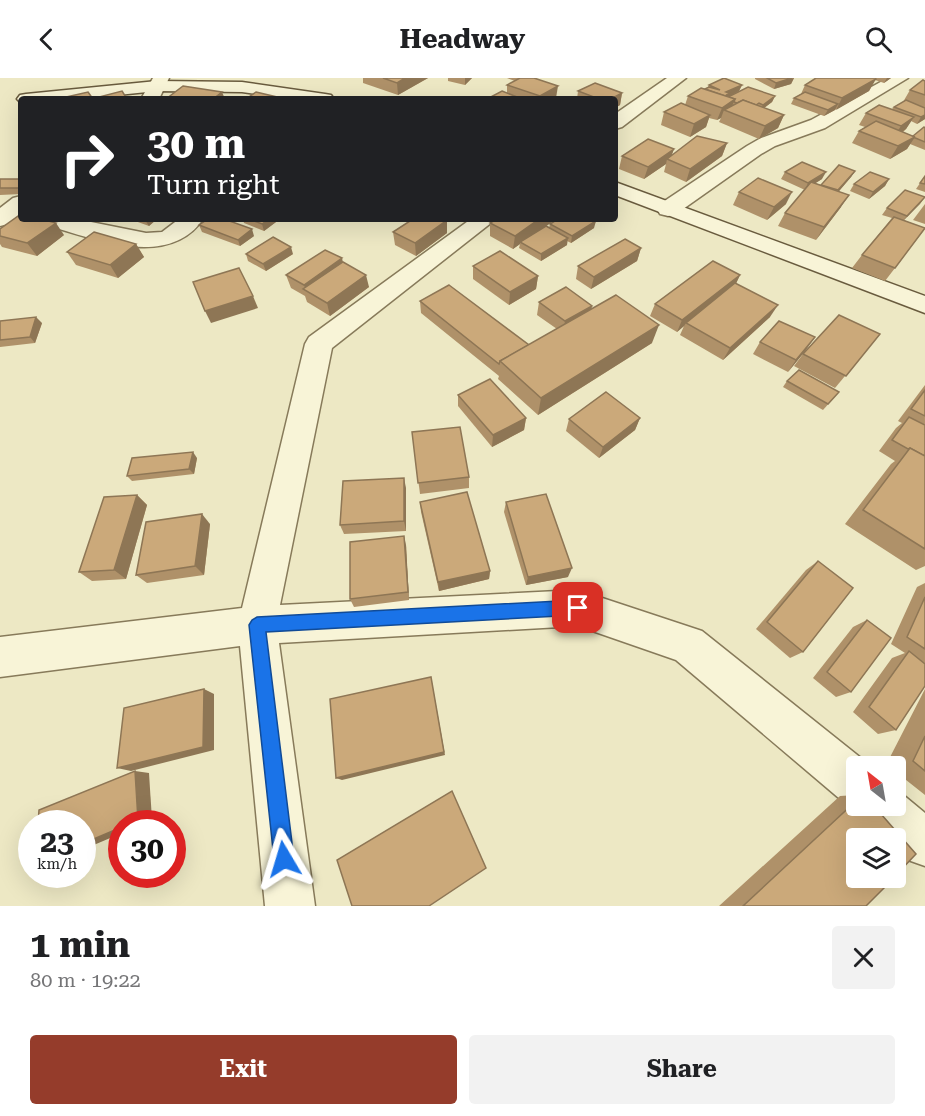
<!DOCTYPE html>
<meta charset="utf-8">
<style>
:root{--surface:#fff;--page:#f2f2f2;--text:#202124;--muted:#757577;--accent:#953c2b}
body{margin:0;font-family:"Roboto Serif",serif;background:var(--page);color:var(--text);height:100vh;display:flex;flex-direction:column;font-size:22px;white-space:nowrap}
*{box-sizing:border-box;margin:0}
p{font-size:20px;color:var(--muted)}
.icon{flex:none;width:33px;height:33px;fill:none;stroke:currentColor;stroke-width:2;stroke-linecap:round;stroke-linejoin:round}
.map{position:relative;height:828px;overflow:hidden}
.sheet{display:flex;flex-direction:column;background:var(--surface);flex:1}
.sheet>*{flex:none}
.hud{position:absolute;left:18px;top:18px;width:600px;height:126px;border-radius:6px;box-shadow:0 6px 24px #0002;background:#202124;color:#fff;overflow:hidden}
.needle{width:39px;rotate:329deg}
.buttons{position:absolute;left:846px;top:678px;display:grid;gap:12px}
.buttons a{display:grid;place-items:center;width:60px;height:60px;border-radius:6px;background:var(--surface);box-shadow:0 6px 24px #0002;font-size:30px}
.speed{position:absolute;left:18px;top:732px;display:flex;gap:12px;font-size:30px;font-weight:700;text-align:center}
.speed>*{display:grid;place-content:center;width:78px;height:78px;border-radius:50%;background:var(--surface);box-shadow:0 6px 24px #0002;line-height:1}
.speed small{font-size:15px;font-weight:400}
.speed .limit{border:9px solid #d22;background:#fff;color:#111}
.pin{position:absolute;display:grid;place-items:center;width:51px;height:51px;color:#fff;margin:-26px;border-radius:12px;box-shadow:0 3px 9px #0006}
.me{position:absolute;width:66px;margin:-33px;rotate:353deg;stroke-linejoin:round;filter:drop-shadow(0 0 4px #0008)}
.turn{display:flex;align-items:center;gap:21px;height:126px;padding:0 30px;font-size:27px}
.turn .icon{width:78px;height:78px;stroke-width:2.5}
.turn b{display:block;font-size:42px;line-height:51px}
.round{display:grid;place-items:center;flex:none;width:63px;height:63px;border-radius:6px;background:var(--page)}
.headline{display:flex;align-items:center;justify-content:space-between;height:102px;padding:0 30px}
h1{font-size:36px;font-weight:700;line-height:45px}
.cta{display:flex;gap:12px;margin-top:auto;padding:12px 30px}
.cta a{flex:1;height:69px;border-radius:6px;background:var(--accent);color:#fff;font-size:24px;font-weight:700;line-height:69px;text-align:center}
.cta a+a{background:var(--page);color:var(--text)}
header{display:flex;justify-content:space-between;align-items:center;height:78px;padding:0 30px;background:var(--surface);font-size:27px;font-weight:700}
.map>svg:first-child{display:block}
</style>
<header><svg class="icon" aria-label="back" viewBox="0 0 24 24"><path d="M15 5l-7 7 7 7"/></svg>Headway<svg class="icon" aria-label="search" viewBox="0 0 24 24"><circle cx="10" cy="10" r="6"/><path d="M15 15l6 6"/></svg></header>
<div class="map">
<svg width="925" height="828" viewBox="0 0 925 828">
<rect width="100%" height="100%" fill="#ede8c4"/>
<g fill="none" stroke-linecap="round" stroke-linejoin="round">
<g stroke="#877a5a" stroke-width="3">
<g id="street">
<path d="M153,0H169L159,21H141Z"/>
<path d="M667,0H686L622,49L615,51V36Z"/>
<path d="M888,0H908L825,50L775,68L761,76L676,136L668,138L660,136L657,131L660,126L747,68L761,60L811,42Z"/>
<path d="M21,118V136L8,146L0,148V130L13,120Z"/>
<path d="M39,141H76L146,155L162,154L179,141H203C168,193 90,159 42,146Z"/>
<path d="M471,141H496L332,270L280,527L578,512L702,553L871,688H856V727L840,721L676,582L578,548L279,565L315,828H265L240,568L0,599V559L242,530L305,266L309,259Z"/>
<path d="M896,711L925,735V788L908,782L896,770V760H885L866,744L859,728H896Z"/>
</g>
</g>
<g stroke="#695b3e" stroke-width="3">
<g id="secondary">
<path d="M157,3L242,4L325,16L331,17L334,21H289L242,14L157,13L79,21H21V25L17,21L20,17L26,16Z"/>
<path d="M615,104L925,218V235L615,117Z"/>
</g>
</g>
<use href="#street" fill="#f8f4d7" fill-rule="evenodd"/>
<use href="#secondary" fill="#f8f4d7" fill-rule="evenodd"/>
</g>
<g fill="#af9169">
<path d="M363,0H428L398,17L363,5Z"/>
<path d="M448,0H472L465,7L448,3Z"/>
<path d="M507,0H534L556,20L554,21H487L507,15V7L515,3Z"/>
<path d="M755,0H794L791,6L774,11L755,1Z"/>
<path d="M816,0H891L884,5L875,2L869,13L824,38L791,26L794,20L801,16L805,7Z"/>
<path d="M925,3V41L917,46L911,43L906,51L903,54L913,58L925,50V72L910,66L907,71L890,81L852,65L859,53L865,49L859,47L866,35L892,31L894,29L903,24L910,12Z"/>
<path d="M595,5L622,15L620,27L615,30V21H577L578,13Z"/>
<path d="M709,7H742L739,13L728,19L775,18L772,24L764,30L784,37L778,50L759,61L719,44L721,40L717,42L709,40L706,49L690,59L661,47L664,34L685,27L688,18L705,11L708,9Z"/>
<path d="M727,65L722,78L686,104L664,94L666,86L644,101L619,91L622,78L674,71L671,78Z"/>
<path d="M855,93L851,99L839,113L841,129L816,162L778,148L785,135L805,112L781,101L785,94L822,101L815,105L821,107Z"/>
<path d="M925,98V114L916,111Z"/>
<path d="M0,101H21V116L0,117Z"/>
<path d="M889,101L885,108L869,121L850,113L854,106Z"/>
<path d="M739,114L786,126L767,142L733,127Z"/>
<path d="M925,119L904,142L925,151L885,203L852,190L862,177L892,140L882,137L887,130Z"/>
<path d="M925,126V146L913,142Z"/>
<path d="M134,141H157L149,148L135,143Z"/>
<path d="M238,141H280L264,153L244,145L243,142Z"/>
<path d="M556,141L545,149L549,150L550,146L594,150L571,165L567,163V167L541,183L519,170L520,166L513,171L490,158V145Z"/>
<path d="M199,147L254,158L240,168L202,154Z"/>
<path d="M0,151L64,157L37,178L2,169L0,166Z"/>
<path d="M393,154L447,155L416,178L395,167Z"/>
<path d="M136,166L144,179L118,200L76,187L67,174Z"/>
<path d="M641,170L637,183L591,211L576,201L578,188Z"/>
<path d="M246,176H293L266,193L248,183Z"/>
<path d="M343,184L369,209L330,238L307,224L305,218L291,210L286,197Z"/>
<path d="M473,188L538,198L536,211L509,227L473,201Z"/>
<path d="M740,197L736,205L770,239L723,282L680,257L684,248L677,254L650,238L655,226Z"/>
<path d="M420,223L529,267L557,251L537,237L539,224L592,228L591,232L652,265L538,337L498,301L499,298L421,235Z"/>
<path d="M0,243L42,245L35,265L0,269Z"/>
<path d="M880,256L835,310L794,288L803,276Z"/>
<path d="M760,264L806,272L788,294L753,276Z"/>
<path d="M787,303L839,314L823,332L783,309Z"/>
<path d="M925,307V488L916,492L845,446L891,386L895,383L879,373L896,350L902,345L898,343Z"/>
<path d="M458,317L526,340L524,352L492,369L458,328Z"/>
<path d="M640,340L635,352L599,380L566,353L569,341Z"/>
<path d="M412,354L469,399V410L420,416Z"/>
<path d="M197,380L194,396L132,403L127,398Z"/>
<path d="M406,410V453L344,456L340,447Z"/>
<path d="M137,417L147,427L126,501L92,503L79,494Z"/>
<path d="M420,424L490,493L489,501L439,513L421,434Z"/>
<path d="M506,424L568,499L526,507L504,434Z"/>
<path d="M210,446L204,497L147,505L136,497Z"/>
<path d="M406,467L409,522L354,529L350,521Z"/>
<path d="M818,483L803,574L790,580L756,551L806,492Z"/>
<path d="M925,505V608L896,652L878,656L853,634L892,580L905,575L891,566L917,509Z"/>
<path d="M867,542L851,614L836,619L813,600L853,549Z"/>
<path d="M925,611V717L896,694V688H889L886,687Z"/>
<path d="M856,717V728L866,828H719L840,718Z"/>
</g>
<g fill="#8e7655">
<path d="M405,0H428L398,17L397,5Z"/>
<path d="M465,0H472L465,7Z"/>
<path d="M794,0L791,6L774,11L776,5Z"/>
<path d="M887,0H891L884,5Z"/>
<path d="M876,1L869,13L836,32L842,20Z"/>
<path d="M742,7L739,13L724,21L726,14Z"/>
<path d="M558,8L556,20L554,21H539L540,18Z"/>
<path d="M222,14L225,21H213Z"/>
<path d="M622,15L620,27L615,30V21H611Z"/>
<path d="M775,18L772,24L760,33L763,27Z"/>
<path d="M735,21L730,33L724,32L721,40L717,42L722,30Z"/>
<path d="M838,26L835,32L824,38L828,32Z"/>
<path d="M710,37L706,49L690,59L694,46Z"/>
<path d="M784,37L778,50L759,61L765,48Z"/>
<path d="M925,37V41L917,46L921,39Z"/>
<path d="M914,39L906,51L893,60L901,48Z"/>
<path d="M915,59L907,71L890,81L898,68Z"/>
<path d="M727,65L722,78L686,104L690,91Z"/>
<path d="M674,71L670,82L667,81L666,86L644,101L648,89Z"/>
<path d="M855,93L851,99L834,119L838,112Z"/>
<path d="M826,94L822,101L805,112L808,105Z"/>
<path d="M889,101L885,108L869,121L873,114Z"/>
<path d="M792,114L786,126L767,142L774,129Z"/>
<path d="M849,117L841,129L816,162L824,149Z"/>
<path d="M925,119L920,126L902,144L907,138Z"/>
<path d="M146,141H157L149,148L145,142Z"/>
<path d="M269,141H280L264,153L262,146Z"/>
<path d="M539,141H556L522,165L520,164V166L513,171L515,158Z"/>
<path d="M447,142V155L416,178L415,165Z"/>
<path d="M596,143L594,150L571,165L572,158Z"/>
<path d="M56,145L64,157L37,178L27,165Z"/>
<path d="M252,151L254,158L240,168L238,162Z"/>
<path d="M568,160L567,167L541,183V176Z"/>
<path d="M136,166L144,179L118,200L110,187Z"/>
<path d="M291,169L293,176L266,193L263,186Z"/>
<path d="M641,170L637,183L591,211L594,199Z"/>
<path d="M342,180L345,193L306,213L304,207Z"/>
<path d="M366,197L369,209L330,238L327,225Z"/>
<path d="M740,197L734,210L686,245L684,248L677,254L682,242Z"/>
<path d="M538,198L536,211L509,227L510,214Z"/>
<path d="M253,218L258,230L211,245L205,233Z"/>
<path d="M778,227L770,239L723,282L730,270Z"/>
<path d="M592,228L589,240L563,256L565,243Z"/>
<path d="M36,239L42,245L35,265L30,259Z"/>
<path d="M659,247L652,265L538,337L541,320Z"/>
<path d="M815,259L806,272L788,294L796,282Z"/>
<path d="M526,340L524,352L492,369L493,357Z"/>
<path d="M640,340L635,352L599,380L603,369Z"/>
<path d="M193,374L197,380L194,396L189,391Z"/>
<path d="M404,400L406,410V453L404,443Z"/>
<path d="M137,417L147,427L126,501L114,492Z"/>
<path d="M202,436L210,446L204,497L195,488Z"/>
<path d="M404,458L406,467L409,522L408,514Z"/>
<path d="M572,490L568,499L526,507L528,499Z"/>
<path d="M490,493L489,501L439,513L438,504Z"/>
<path d="M431,599L445,677L342,702L336,700Z"/>
<path d="M204,611L214,616V672L131,693L117,690Z"/>
<path d="M135,693L149,695L152,742L145,746H131Z"/>
<path d="M122,749V755L82,772V766Z"/>
</g>
<g fill="#cba97a" stroke="#8e7655" stroke-width="1.5">
<path d="M383,0H405L397,5Z"/>
<path d="M520,0H534L558,8L540,18L507,7Z"/>
<path d="M724,0L742,7L726,14L729,15L725,18L705,11L709,9L720,12L709,7Z"/>
<path d="M767,0H792L776,5Z"/>
<path d="M816,0H875L876,1L842,20L805,7Z"/>
<path d="M923,2L925,3V17L910,12Z"/>
<path d="M595,5L622,15L611,21H599L578,13Z"/>
<path d="M183,8L222,14L213,21H166Z"/>
<path d="M748,9L775,18L763,27L759,25L756,27L743,22L737,25L734,24L735,21L728,19Z"/>
<path d="M701,10L735,21L722,30L688,18Z"/>
<path d="M122,13L127,21H95V20Z"/>
<path d="M502,13L522,21H487Z"/>
<path d="M88,14L93,21H63L62,20Z"/>
<path d="M256,14L277,19L275,21H246Z"/>
<path d="M805,14L838,26L828,32L794,20Z"/>
<path d="M743,22L784,37L765,48L724,32Z"/>
<path d="M906,22L925,30V37L921,39L894,29Z"/>
<path d="M681,25L710,37L694,46L664,34Z"/>
<path d="M879,27L914,39L901,48L866,35Z"/>
<path d="M876,43L915,59L898,68L859,53Z"/>
<path d="M924,49L925,50V64L913,59H915L913,58Z"/>
<path d="M697,58L727,65L690,91L667,81Z"/>
<path d="M648,61L674,71L648,89L622,78Z"/>
<path d="M802,84L826,94L808,105L785,94Z"/>
<path d="M839,87L855,93L838,112L821,107Z"/>
<path d="M870,94L889,101L873,114L854,106Z"/>
<path d="M925,98V106L920,105Z"/>
<path d="M758,100L792,114L774,129L739,114Z"/>
<rect x="0" y="101" width="21" height="9"/>
<path d="M811,104L849,117L824,149L785,135Z"/>
<path d="M905,112L925,119L907,138L887,130Z"/>
<path d="M21,136V141H41L56,145L27,165L0,158V151Z"/>
<path d="M894,139L925,150L895,190L862,177Z"/>
<path d="M208,141H224L252,151L238,162L199,147Z"/>
<path d="M249,141H269L262,146Z"/>
<path d="M413,141H445L447,142L415,165L393,154Z"/>
<path d="M497,141H539L515,158L490,145Z"/>
<path d="M558,141H592L596,143L572,158L550,146Z"/>
<path d="M546,148L568,160L541,176L520,164Z"/>
<path d="M94,154L136,166L110,187L67,174Z"/>
<path d="M273,159L291,169L263,186L246,176Z"/>
<path d="M625,161L641,170L594,199L578,188Z"/>
<path d="M325,172L342,180L304,207L286,197Z"/>
<path d="M500,173L538,198L510,214L473,188Z"/>
<path d="M713,183L740,197L682,242L655,226Z"/>
<path d="M343,184L366,197L327,225L303,211Z"/>
<path d="M239,190L253,218L205,233L193,204Z"/>
<path d="M735,205L778,227L730,270L686,245Z"/>
<path d="M449,207L529,267L500,283L499,286L420,223Z"/>
<path d="M566,209L592,228L565,243L539,224Z"/>
<path d="M616,217L659,247L541,320L500,283Z"/>
<path d="M839,237L880,256L846,298L803,276Z"/>
<path d="M36,239L30,259L0,262V243Z"/>
<path d="M779,243L815,259L796,282L760,264Z"/>
<path d="M799,292L839,314L828,326L787,303Z"/>
<path d="M490,301L526,340L493,357L458,317Z"/>
<path d="M925,312V338L911,331Z"/>
<path d="M606,314L640,340L603,369L569,341Z"/>
<path d="M909,339L925,347V378L910,370L908,371L892,362Z"/>
<path d="M460,349L469,399L418,405L412,354Z"/>
<path d="M910,370L925,378V471L863,432Z"/>
<path d="M193,374L189,391L127,398L132,380Z"/>
<path d="M404,400V443L340,447L343,403Z"/>
<path d="M467,414L490,493L438,504L420,424Z"/>
<path d="M546,416L572,490L528,499L506,424Z"/>
<path d="M137,417L114,492L79,494L104,419Z"/>
<path d="M202,436L195,488L136,497L146,444Z"/>
<path d="M404,458L408,514L350,521V464Z"/>
<path d="M818,483L853,510L803,574L767,544Z"/>
<path d="M925,519V571L907,559Z"/>
<path d="M867,542L891,560L851,614L827,594Z"/>
<path d="M909,573L925,586V608L896,652L869,629Z"/>
<path d="M431,599L444,674L336,700L330,621Z"/>
<path d="M204,611L203,669L117,690L124,630Z"/>
<path d="M925,658V693L913,683Z"/>
<path d="M135,693L138,742L131,746H122V749L82,766V746H38L39,732Z"/>
<path d="M452,713L486,790L429,828H352L337,782Z"/>
<path d="M856,723V728H874L916,776L896,797V760H856V800H894L866,828H743Z"/>
</g>
<path fill="#1a73e8" stroke="#114b97" stroke-width="1.5" d="M578,522L583,524L586,530L583,535L578,537L266,554L294,781L291,788L284,791L277,788L274,781L249,547L252,542L257,539Z"/>
</svg>
<div class="buttons">
<a><svg class="needle" viewBox="-14 -14 28 28"><path d="M0-13l5 13h-10z" fill="#e53935"/><path d="M0 13l5-13h-10z" fill="#757577"/></svg></a>
<a><svg class="icon" aria-label="layers" viewBox="0 0 24 24"><path d="M12 4l9 5-9 5-9-5zM3 14l9 5 9-5"/></svg></a>
</div>
<div class="speed"><div>23<small>km/h</small></div><div class="limit">30</div></div>
<div class="pin" style="left:578px;top:530px;background:#d93025"><svg class="icon" aria-label="arrive" viewBox="0 0 24 24"><path d="M6 21V4h12l-3 4 3 4H6"/></svg></div>
<svg class="me" style="left:284px;top:781px" viewBox="-20 -20 40 40"><path d="M0-17L14 15 0 8-14 15z" fill="#1a73e8" stroke="#fff" stroke-width="4"/></svg>
<div class="hud">
<div class="turn"><svg class="icon" aria-label="right" viewBox="0 0 24 24"><path d="M7 20v-9h11M14 6l5 5-5 5"/></svg><div><b>30 m</b>Turn right</div></div>
</div>
</div>
<section class="sheet">
<div class="headline"><div><h1>1 min</h1><p>80 m · 19:22</p></div><a class="round"><svg class="icon" aria-label="close" viewBox="0 0 24 24"><path d="M6 6l12 12M18 6L6 18"/></svg></a></div>
<div class="cta"><a>Exit</a><a>Share</a></div>
</section>
